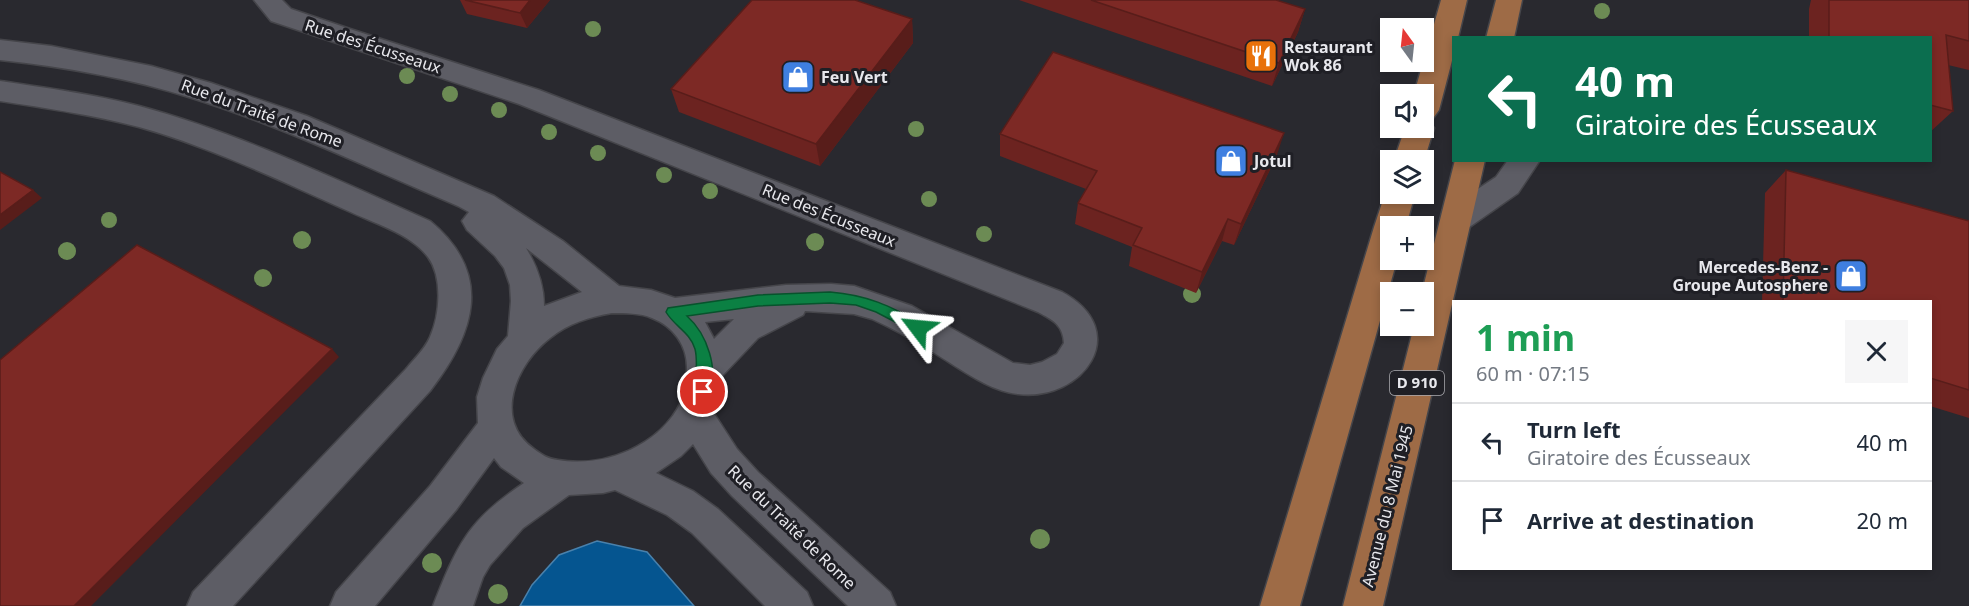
<!DOCTYPE html>
<meta charset="utf-8">
<style>
:root{--surface:#fff;--page:#f6f6f7;--text:#1f2937;--muted:#747a83;--line:#e0e1e3}
body{margin:0;font-family:"Noto Sans",sans-serif;background:var(--page);color:var(--text);height:100vh;display:flex;flex-direction:column;font-size:22px;white-space:nowrap}
*{box-sizing:border-box;margin:0}
p{font-size:20px;color:var(--muted)}
.icon{flex:none;width:33px;height:33px;fill:none;stroke:currentColor;stroke-width:2;stroke-linecap:round;stroke-linejoin:round}
.map{position:relative;flex:1;overflow:hidden}
.drawer{position:absolute;left:1452px;top:300px;width:480px;height:270px;display:flex;flex-direction:column;background:var(--surface);border-radius:0px;box-shadow:0 3px 9px #0003}
.drawer>*{flex:none}
.banner{position:absolute;left:1452px;top:36px;width:480px;height:126px;border-radius:0px;box-shadow:0 3px 9px #0003;background:#0b6e4f;color:#fff;overflow:hidden}
.needle{width:39px;rotate:345deg}
.controls{position:absolute;left:1380px;top:18px;display:grid;gap:12px}
.controls a{display:grid;place-items:center;width:54px;height:54px;border-radius:0px;background:var(--surface);box-shadow:0 3px 9px #0003;font-size:30px}
.pin{position:absolute;display:grid;place-items:center;width:51px;height:51px;color:#fff;margin:-26px;border:3px solid #fff;border-radius:50%;box-shadow:0 2px 6px #0007}
.me{position:absolute;width:66px;margin:-33px;rotate:299deg;stroke-linejoin:round;filter:drop-shadow(0 0 4px #0008)}
.turn{display:flex;align-items:center;gap:21px;height:126px;padding:0 24px;font-size:27px}
.turn .icon{width:78px;height:78px;stroke-width:2.5}
.turn b{display:block;font-size:42px;line-height:51px}
.round{display:grid;place-items:center;flex:none;width:63px;height:63px;border-radius:0px;background:var(--page)}
.summary{display:flex;align-items:center;justify-content:space-between;height:102px;padding:0 24px}
h1{font-size:36px;font-weight:700;line-height:45px;color:#1e9e55}
ul{padding:0;list-style:none}
li{display:flex;align-items:center;gap:18px;height:78px;padding:0 24px;border-top:2px solid var(--line)}
li div{flex:1}
li b{display:block;font-size:22px}
li em{font-style:normal}
.map>svg:first-child{display:block}
</style>
<div class="map">
<svg width="1969" height="606" viewBox="0 0 1969 606">
<rect width="100%" height="100%" fill="#29292f"/>
<path fill="#055590" stroke="#4981ac" stroke-width="1.5" d="M597,541L647,552L694,606H520L532,585L559,555Z"/>
<g fill="none" stroke-linecap="round" stroke-linejoin="round">
<g stroke="#45454a" stroke-width="3">
<g id="minor">
<path d="M254,0H282L291,9L350,29L539,90L1062,292C1134,331 1083,402 1018,394C989,391 961,369 936,354C915,341 894,329 872,319L854,314L805,311L803,315L758,338L721,377L722,385L713,412L737,449L758,472L890,592L896,606H848L732,496L711,473L693,444L681,456L656,473L693,491L718,509L807,592L813,606H765L692,533L667,515L615,490L603,493L569,495L523,528L490,565L483,577L473,606H433C457,545 468,520 524,483L501,467L494,458L456,510L375,606H330L336,592L430,486L478,423L477,397L483,378L497,349L508,336L511,301L510,285L504,268L495,256L467,230L462,221L469,212L458,206C370,169 284,127 192,98C129,78 65,67 0,60V40L51,46L151,66L211,83L307,116L494,196L563,241L619,286L651,290L675,298L786,285L831,284L854,286L912,306L1013,363L1030,365L1042,362L1057,354L1064,343C1063,325 1053,320 1038,312L519,104L271,21ZM526,248L582,292L544,306C544,285 537,266 526,248ZM612,313C625,313 640,313 652,318C673,326 687,345 687,367C687,379 687,391 681,402C660,446 604,468 558,460C548,459 542,455 534,449C492,420 516,364 550,338C569,323 589,317 612,313ZM734,319L714,339L705,322Z"/>
<path d="M0,81C46,88 93,94 139,106C239,133 335,179 430,221C494,274 475,333 430,391L233,606H187L193,592L406,369C414,359 425,349 430,337C440,315 443,277 428,257C410,233 373,223 346,210C279,180 210,147 139,127C93,115 46,108 0,101Z"/>
<path d="M1508,160H1540L1518,193L1468,228L1457,231L1446,228L1441,219L1446,210L1496,177Z"/>
</g>
</g>
<g stroke="#45454a" stroke-width="3">
<g id="major">
<path d="M1441,0H1467L1458,38H1454V53L1439,110L1434,117L1427,120L1434,128L1424,161L1394,160L1405,128H1424V94H1414Z"/>
<path d="M1496,0H1522L1514,38H1486Z"/>
<path d="M1455,160H1485L1383,606H1343L1414,326H1424L1422,292Z"/>
<path d="M1390,185V194H1415L1406,226H1390V260H1397L1300,606H1260L1374,227L1385,194Z"/>
</g>
</g>
<use href="#minor" fill="#5d5d65" fill-rule="evenodd"/>
<use href="#major" fill="#9e6b46" fill-rule="evenodd"/>
</g>
<g fill="#6c8b54">
<circle cx="1602" cy="11" r="8"/>
<circle cx="593" cy="29" r="8"/>
<circle cx="407" cy="76" r="8"/>
<circle cx="450" cy="94" r="8"/>
<circle cx="499" cy="110" r="8"/>
<circle cx="916" cy="129" r="8"/>
<circle cx="549" cy="132" r="8"/>
<circle cx="598" cy="153" r="8"/>
<circle cx="664" cy="175" r="8"/>
<circle cx="710" cy="191" r="8"/>
<circle cx="929" cy="199" r="8"/>
<circle cx="109" cy="220" r="8"/>
<circle cx="984" cy="234" r="8"/>
<circle cx="302" cy="240" r="9"/>
<circle cx="815" cy="242" r="9"/>
<circle cx="67" cy="251" r="9"/>
<circle cx="263" cy="278" r="9"/>
<circle cx="1192" cy="294" r="9"/>
<circle cx="1040" cy="539" r="10"/>
<circle cx="432" cy="563" r="10"/>
<circle cx="498" cy="594" r="10"/>
</g>
<g fill="#6c2320">
<path d="M460,0H550L527,28L467,14Z"/>
<path d="M1019,0H1276L1305,9L1298,32L1272,86Z"/>
<path d="M1811,0H1969V70L1948,65L1953,111L1930,132V38H1809V9Z"/>
<path d="M912,19L913,43L820,166L679,112L671,89Z"/>
<path d="M1000,134L1277,155L1234,245L1222,241L1196,293L1129,266L1132,247L1075,224L1078,203L1086,189L1000,156Z"/>
<path d="M1786,170L1969,221V418L1930,406V302H1762L1765,193Z"/>
</g>
<g fill="#581d1a">
<path d="M530,0H550L527,28L520,13Z"/>
<path d="M1305,9L1298,32L1272,86L1279,63Z"/>
<path d="M912,19L913,43L820,166L816,144Z"/>
<path d="M1284,133L1277,155L1234,245L1241,224Z"/>
<path d="M33,190L42,198L0,230V215Z"/>
<path d="M1228,219L1222,241L1196,293L1202,272Z"/>
<path d="M332,349L339,357L91,606H74Z"/>
</g>
<g fill="#7d2925" stroke="#581d1a" stroke-width="1.5">
<path d="M465,0H530L520,13Z"/>
<path d="M752,0H855L912,19L816,144L671,89Z"/>
<path d="M1091,0H1276L1305,9L1279,63Z"/>
<path d="M1829,0H1969V41L1946,35L1953,111L1930,105V38H1829Z"/>
<path d="M1053,52L1284,133L1241,224L1228,219L1202,272L1133,245L1142,228L1078,203L1097,171L1000,134Z"/>
<path d="M1786,170L1969,221V390L1930,378V302H1783Z"/>
<path d="M0,172L33,190L0,215Z"/>
<path d="M137,245L332,349L74,606H0V360Z"/>
</g>
<path fill="#0b8043" stroke="#07532c" stroke-width="1.5" d="M830,292C868,295 890,306 923,324L925,328L923,332L918,334L876,312L856,305L830,303L758,306L687,316C707,334 720,370 708,396L703,398L698,396C693,386 699,364 695,349C690,332 674,326 666,312L668,308L758,295Z"/>
<defs>
<g id="restaurant-square" transform="scale(1.725)"><rect x="-9" y="-9" width="18" height="18" rx="4" fill="#e8710a" stroke="#1f1f25"/><path d="M-5-6h1v4h1v-4h1v4h1v-4h1v5L-1.5 .5V6h-2V.5L-5-1ZM5-6V6H3V1.5H1.5Q1.5-4 5-6Z" fill="#fff"/></g>
<g id="shop-square" transform="scale(1.725)"><rect x="-9" y="-9" width="18" height="18" rx="4" fill="#3f7fe0" stroke="#1f1f25"/><path d="M-5-2.5h2.3a2.7 3.5 0 0 1 5.4 0H5L5.5 6h-11ZM-1.5-2.5h3a1.5 2.3 0 0 0-3 0Z" fill="#fff"/></g>
</defs>
<g fill-rule="evenodd">
<use href="#restaurant-square" x="1261" y="56"/>
<use href="#shop-square" x="798" y="77"/>
<use href="#shop-square" x="1231" y="161"/>
<use href="#shop-square" x="1851" y="276"/>
</g>
<g text-anchor="middle" stroke-width="6" stroke-linejoin="round" paint-order="stroke">
<rect fill="#1f1f25" stroke="#acacb1" stroke-width="1.5" x="1390" y="371" width="54" height="24" rx="4.5"/>
<g font-size="15" font-weight="bold" fill="#e8e8ed">
<text x="1417" y="388">D 910</text>
</g>
<g font-size="16" fill="#e8e8ed" stroke="#1f1f25">
<text transform="translate(373 46) rotate(18)" y="6">Rue des Écusseaux</text>
<text transform="translate(262 113) rotate(20)" y="6">Rue du Traité de Rome</text>
<text transform="translate(829 215) rotate(22)" y="6">Rue des Écusseaux</text>
<text transform="translate(1387 506) rotate(-76)" y="6">Avenue du 8 Mai 1945</text>
<text transform="translate(792 527) rotate(44)" y="6">Rue du Traité de Rome</text>
</g>
<g font-size="16" font-weight="bold" fill="#e8e8ed" stroke="#1f1f25" text-anchor="start">
<text x="1284" y="53">Restaurant<tspan x="1284" dy="18">Wok 86</tspan></text>
<text x="821" y="83">Feu Vert</text>
<text x="1254" y="167">Jotul</text>
<text x="1828" y="273" text-anchor="end">Mercedes-Benz -<tspan x="1828" dy="18">Groupe Autosphere</tspan></text>
</g>
</g>
</svg>
<div class="controls">
<a><svg class="needle" viewBox="-14 -14 28 28"><path d="M0-13l5 13h-10z" fill="#e53935"/><path d="M0 13l5-13h-10z" fill="#747a83"/></svg></a>
<a><svg class="icon" aria-label="sound" viewBox="0 0 24 24"><path d="M4 9h4l5-4v14l-5-4H4zM17 9q2 3 0 6"/></svg></a>
<a><svg class="icon" aria-label="layers" viewBox="0 0 24 24"><path d="M12 4l9 5-9 5-9-5zM3 14l9 5 9-5"/></svg></a>
<a>+</a>
<a>−</a>
</div>
<div class="pin" style="left:703px;top:392px;background:#d93025"><svg class="icon" aria-label="arrive" viewBox="0 0 24 24"><path d="M6 21V4h12l-3 4 3 4H6"/></svg></div>
<svg class="me" style="left:918px;top:328px" viewBox="-20 -20 40 40"><path d="M0-17L14 15 0 8-14 15z" fill="#0b8043" stroke="#fff" stroke-width="4"/></svg>
<div class="banner">
<div class="turn"><svg class="icon" aria-label="left" viewBox="0 0 24 24"><path d="M17 20v-9H6M10 6l-5 5 5 5"/></svg><div><b>40 m</b>Giratoire des Écusseaux</div></div>
</div>
<section class="drawer">
<div class="summary"><div><h1>1 min</h1><p>60 m · 07:15</p></div><a class="round"><svg class="icon" aria-label="close" viewBox="0 0 24 24"><path d="M6 6l12 12M18 6L6 18"/></svg></a></div>
<ul>
<li><svg class="icon" aria-label="left" viewBox="0 0 24 24"><path d="M17 20v-9H6M10 6l-5 5 5 5"/></svg><div><b>Turn left</b><p>Giratoire des Écusseaux</p></div><em>40 m</em></li>
<li><svg class="icon" aria-label="arrive" viewBox="0 0 24 24"><path d="M6 21V4h12l-3 4 3 4H6"/></svg><div><b>Arrive at destination</b></div><em>20 m</em></li>
</ul>
</section>
</div>
